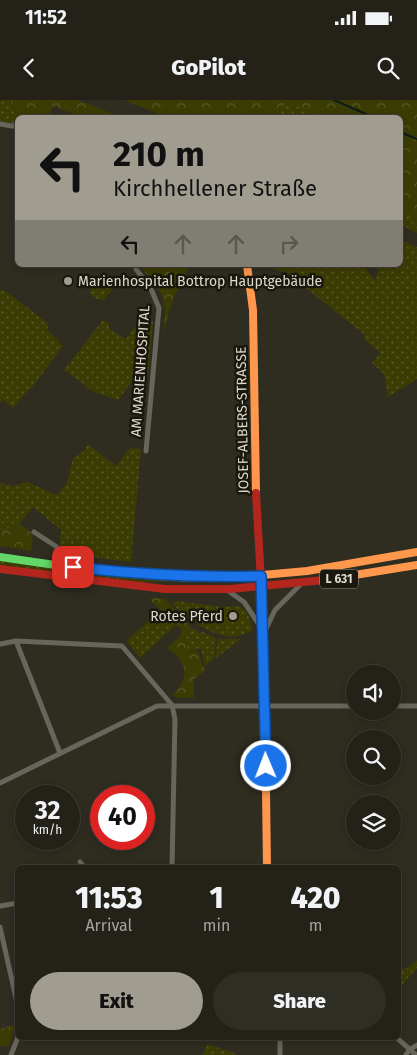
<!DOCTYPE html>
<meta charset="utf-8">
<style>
:root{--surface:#232118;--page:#2f2e25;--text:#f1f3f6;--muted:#a3a3a2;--line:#403e37;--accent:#a09d90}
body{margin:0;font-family:"Fira Sans",sans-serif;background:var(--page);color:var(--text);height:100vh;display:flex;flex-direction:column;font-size:19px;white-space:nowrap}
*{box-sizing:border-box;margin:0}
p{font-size:16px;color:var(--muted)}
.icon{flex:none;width:28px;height:28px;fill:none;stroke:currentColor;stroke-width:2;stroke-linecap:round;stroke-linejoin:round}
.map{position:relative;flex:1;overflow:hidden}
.drawer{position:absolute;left:15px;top:765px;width:386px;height:175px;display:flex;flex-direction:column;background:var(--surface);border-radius:8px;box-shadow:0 2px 8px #0003,0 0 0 1px var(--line)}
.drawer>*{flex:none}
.guide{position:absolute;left:15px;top:15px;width:388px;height:152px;border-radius:8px;box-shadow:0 2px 8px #0003,0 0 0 1px var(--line);background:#a09d90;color:#111;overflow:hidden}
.controls{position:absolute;left:346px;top:565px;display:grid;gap:10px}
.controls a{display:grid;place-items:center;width:55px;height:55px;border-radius:50%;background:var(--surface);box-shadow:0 2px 8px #0003,0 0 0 1px var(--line);font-size:25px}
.speed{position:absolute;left:15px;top:685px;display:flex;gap:10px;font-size:25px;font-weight:700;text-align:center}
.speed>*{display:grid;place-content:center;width:65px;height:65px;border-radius:50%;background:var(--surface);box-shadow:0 2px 8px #0003,0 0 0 1px var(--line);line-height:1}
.speed small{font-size:12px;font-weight:400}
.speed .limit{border:8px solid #d22;background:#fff;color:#111}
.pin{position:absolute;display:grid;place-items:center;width:42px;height:42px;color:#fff;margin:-21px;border-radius:10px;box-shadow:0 2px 8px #0006}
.me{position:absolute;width:55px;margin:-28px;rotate:359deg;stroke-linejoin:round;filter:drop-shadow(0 0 4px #0008)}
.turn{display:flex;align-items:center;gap:18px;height:105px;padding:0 15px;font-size:22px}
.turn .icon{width:65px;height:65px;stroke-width:2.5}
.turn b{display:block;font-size:35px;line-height:42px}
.lanes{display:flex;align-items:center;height:48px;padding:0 15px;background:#0003;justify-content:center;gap:25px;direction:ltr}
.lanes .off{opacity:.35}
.eta{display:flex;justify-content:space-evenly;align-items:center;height:85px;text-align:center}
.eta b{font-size:30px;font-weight:800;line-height:35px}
.button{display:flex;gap:10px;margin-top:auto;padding:10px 15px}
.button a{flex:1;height:58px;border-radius:30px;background:var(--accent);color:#111;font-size:20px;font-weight:800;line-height:58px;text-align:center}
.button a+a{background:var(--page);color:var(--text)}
.status{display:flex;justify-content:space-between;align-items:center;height:35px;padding:0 25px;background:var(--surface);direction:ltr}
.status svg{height:14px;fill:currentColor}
header{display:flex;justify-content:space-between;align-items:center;height:65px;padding:0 15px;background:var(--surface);font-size:22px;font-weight:800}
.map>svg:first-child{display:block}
</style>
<div class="status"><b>11:52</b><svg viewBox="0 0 49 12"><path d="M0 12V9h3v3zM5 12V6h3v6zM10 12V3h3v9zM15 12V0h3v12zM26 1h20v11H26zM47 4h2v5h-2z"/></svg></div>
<header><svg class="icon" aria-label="back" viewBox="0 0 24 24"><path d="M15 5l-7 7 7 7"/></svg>GoPilot<svg class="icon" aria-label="search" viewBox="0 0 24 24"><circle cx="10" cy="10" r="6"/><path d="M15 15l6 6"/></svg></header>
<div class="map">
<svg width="417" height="955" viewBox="0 0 417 955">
<defs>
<pattern id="grass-dots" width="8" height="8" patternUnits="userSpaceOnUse" patternTransform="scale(1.25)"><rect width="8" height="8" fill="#3b3c04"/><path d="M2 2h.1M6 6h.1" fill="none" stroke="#575827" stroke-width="1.8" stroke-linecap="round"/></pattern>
<pattern id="forest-crowns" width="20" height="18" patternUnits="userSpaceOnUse" patternTransform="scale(1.25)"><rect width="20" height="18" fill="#3b3c04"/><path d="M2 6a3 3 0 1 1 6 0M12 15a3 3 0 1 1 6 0" fill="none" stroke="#575827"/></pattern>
</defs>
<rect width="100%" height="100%" fill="#2f2c20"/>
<g fill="url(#grass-dots)">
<path d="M0,0H14L12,6L23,17L18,18L17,24L0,21Z"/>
<path d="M286,1L321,16L323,17H276Z"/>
<path d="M400,108L417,127V133L400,124Z"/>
<path d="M400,139L417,147V279L388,297L384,274L372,263L380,253L363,238L365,235L287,173L297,165H363L376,181L378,165H400Z"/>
<path d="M113,176L121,178L104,200L96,199L91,195L90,187L93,181Z"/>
<path d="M0,190L7,192L49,224L47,229L63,246L30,290L29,289L13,308L3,300L0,303Z"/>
<path d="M103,220L109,223V229L126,239L140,220L153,222L148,276L142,268L118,300L94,292L64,270Z"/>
<path d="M88,344L116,366L130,348L141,349L131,462L59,453L61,430L33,407L13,432L0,422V383L13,386L27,382L56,395L67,383L73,358L84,351Z"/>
<path d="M0,461L119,477L250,481L134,482L0,465Z"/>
<path d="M176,501L223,507L240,506L248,514L253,530C222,548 197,524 174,506L173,502Z"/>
<path d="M163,511L177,524L140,558L127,542L128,539L151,519L155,521Z"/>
<path d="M191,529H197L199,533L203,532L216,538L214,559L205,566L201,549L188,551L184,535L192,534Z"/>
<path d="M218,539H241L215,559Z"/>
<path d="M417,860V868L399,888V869L408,868Z"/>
<path d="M207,944L236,954V955H203Z"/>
</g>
<g fill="url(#forest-crowns)">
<path d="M14,0H78L121,17H81L53,6L48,17H23L12,6Z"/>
<path d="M124,0H417V127L400,108V18L323,17L286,2L276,17H166Z"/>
<path d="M144,165H191C176,186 169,210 163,235C167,199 166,195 141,168Z"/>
<path d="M260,165H297L287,173Z"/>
<path d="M0,422L13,432L20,424L33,434L31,451L0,446Z"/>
<path d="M151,498L166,499C174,512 191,519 192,534L184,535L188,551H198L205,571L194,579V598H178L172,595C191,579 188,560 166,548L180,537L181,529L150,500Z"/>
<path d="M16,924L9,946H0V929Z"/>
</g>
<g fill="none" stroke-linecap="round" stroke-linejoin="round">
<g stroke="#0e1b1c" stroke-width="2">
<path d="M334,0L375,18"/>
<path d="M400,32L417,39"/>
</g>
<g stroke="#67665c" stroke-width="5">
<path d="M0,24L18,27"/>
<path d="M136,169L151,189L159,208L146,351"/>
<path d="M34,432L57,447L56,465"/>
<path d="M227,490L244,502L262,529"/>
<path d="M265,531L275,510L300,485"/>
<path d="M16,541L60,653"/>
<path d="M0,544L16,541L122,546L172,605L175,619L172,768"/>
<path d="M392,606H417"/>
<path d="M0,683L157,606H355"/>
<path d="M80,762L85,768"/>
<path d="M0,806L18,803"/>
<path d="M0,827L18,907"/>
<path d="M280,938V955"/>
<path d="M397,938L416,955"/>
<path d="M11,955L18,937"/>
<path d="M406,955L409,950L417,945"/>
</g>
<path stroke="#63d668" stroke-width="8" d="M0,457C80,469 160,481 241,477"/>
<g stroke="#ff974d" stroke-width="8">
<path d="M247,165L253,210L256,393"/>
<path d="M241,477L307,471L417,452"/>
<path d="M324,480L417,465"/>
<path d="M265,611L267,768"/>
</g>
<g stroke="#b3261e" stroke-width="8">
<path d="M256,393L264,534L265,611"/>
<path d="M0,469L165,489H230L324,480"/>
</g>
</g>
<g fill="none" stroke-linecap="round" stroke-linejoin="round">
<g stroke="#114b97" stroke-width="12">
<path id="route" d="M73,467C136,474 197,478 261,476L266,666"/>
</g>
<use href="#route" stroke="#1a73e8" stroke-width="9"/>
</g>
<g fill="#a09d90" stroke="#1a180e" stroke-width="2">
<circle cx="68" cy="181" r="5"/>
<circle cx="233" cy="516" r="5"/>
</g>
<g text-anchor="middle" stroke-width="5" stroke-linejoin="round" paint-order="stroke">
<rect fill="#1a180e" stroke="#a2a093" stroke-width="1" x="320" y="469.5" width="38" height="19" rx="4"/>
<g font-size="12" font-weight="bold" fill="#dddacc">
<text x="339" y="483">L 631</text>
</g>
<g font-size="14" fill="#dddacc" stroke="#1a180e" text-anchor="start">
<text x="78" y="186">Marienhospital Bottrop Hauptgebäude</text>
<text x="223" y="521" text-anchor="end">Rotes Pferd</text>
</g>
<g font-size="14" fill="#dddacc" stroke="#1a180e">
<text transform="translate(140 271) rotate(-86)" y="5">AM MARIENHOSPITAL</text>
<text transform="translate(242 320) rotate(-91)" y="5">JOSEF-ALBERS-STRASSE</text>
</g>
</g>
</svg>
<div class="controls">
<a><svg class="icon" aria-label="sound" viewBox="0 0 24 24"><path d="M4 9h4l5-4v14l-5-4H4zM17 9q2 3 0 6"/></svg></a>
<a><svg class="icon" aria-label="search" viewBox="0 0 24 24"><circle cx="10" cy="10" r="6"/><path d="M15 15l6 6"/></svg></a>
<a><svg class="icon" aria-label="layers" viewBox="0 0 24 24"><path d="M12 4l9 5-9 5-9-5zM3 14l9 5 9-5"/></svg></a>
</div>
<div class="speed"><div>32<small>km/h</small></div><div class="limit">40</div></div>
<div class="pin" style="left:73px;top:467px;background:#d93025"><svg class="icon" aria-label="arrive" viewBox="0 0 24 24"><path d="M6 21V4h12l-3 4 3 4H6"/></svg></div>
<svg class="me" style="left:266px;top:666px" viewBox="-20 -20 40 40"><circle r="17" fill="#1a73e8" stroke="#fff" stroke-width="3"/><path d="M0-11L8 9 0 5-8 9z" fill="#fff"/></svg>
<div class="guide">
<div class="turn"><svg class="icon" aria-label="left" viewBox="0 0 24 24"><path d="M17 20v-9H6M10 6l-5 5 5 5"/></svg><div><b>210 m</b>Kirchhellener Straße</div></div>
<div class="lanes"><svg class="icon" aria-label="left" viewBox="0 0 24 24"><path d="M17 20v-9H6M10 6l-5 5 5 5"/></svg><svg class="icon off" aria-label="ahead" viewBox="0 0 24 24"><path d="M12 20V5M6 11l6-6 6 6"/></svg><svg class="icon off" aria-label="ahead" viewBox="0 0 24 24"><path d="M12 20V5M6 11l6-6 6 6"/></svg><svg class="icon off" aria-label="right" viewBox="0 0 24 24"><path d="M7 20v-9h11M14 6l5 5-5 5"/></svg></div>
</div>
<section class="drawer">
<div class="eta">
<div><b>11:53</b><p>Arrival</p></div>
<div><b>1</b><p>min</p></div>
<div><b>420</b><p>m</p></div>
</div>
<div class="button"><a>Exit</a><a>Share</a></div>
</section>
</div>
